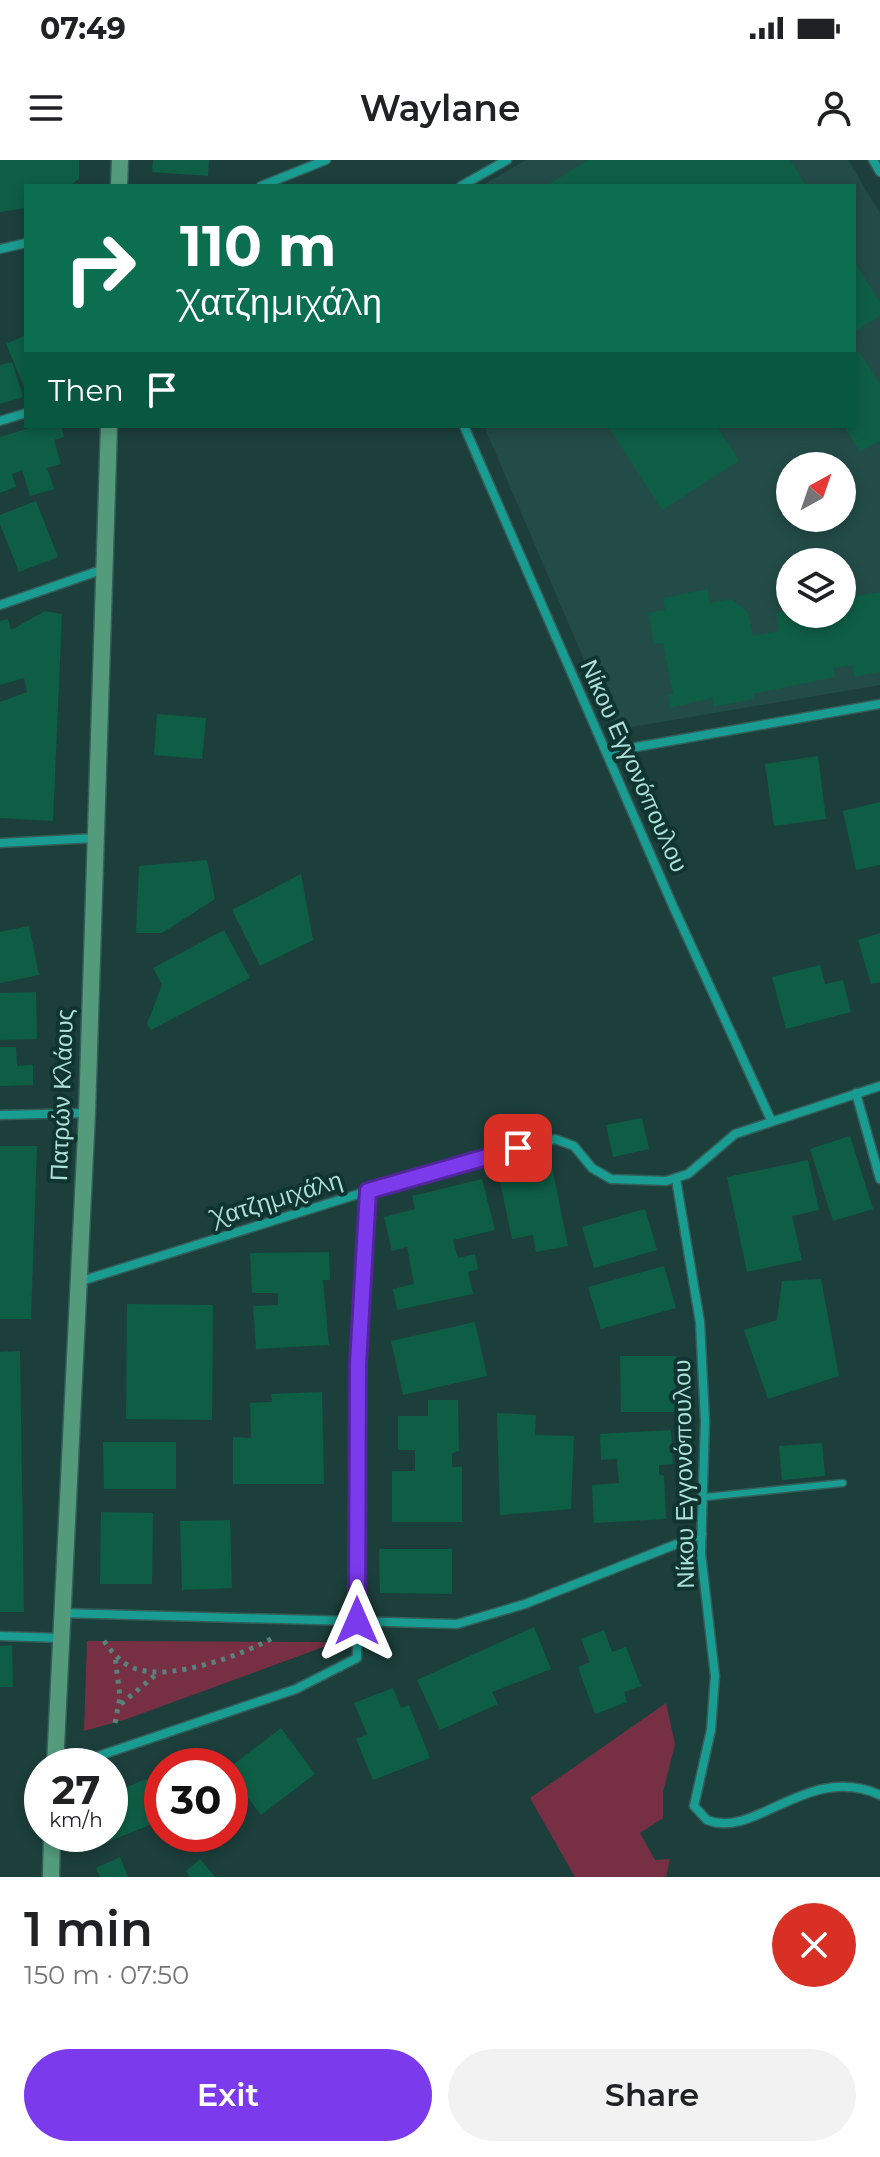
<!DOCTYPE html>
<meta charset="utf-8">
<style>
:root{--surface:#fff;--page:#f2f2f2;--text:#202124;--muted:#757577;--accent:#7c3aed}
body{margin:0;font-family:Montserrat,sans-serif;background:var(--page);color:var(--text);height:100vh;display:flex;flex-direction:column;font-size:30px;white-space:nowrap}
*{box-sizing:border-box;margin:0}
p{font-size:26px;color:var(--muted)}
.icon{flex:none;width:44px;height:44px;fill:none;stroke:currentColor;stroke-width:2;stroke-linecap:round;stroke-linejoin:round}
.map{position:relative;height:1717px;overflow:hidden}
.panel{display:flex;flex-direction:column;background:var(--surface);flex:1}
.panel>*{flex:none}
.hud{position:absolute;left:24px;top:24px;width:832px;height:244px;border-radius:0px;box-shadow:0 4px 12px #0003;background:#0b6e4f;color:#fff;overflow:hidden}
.needle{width:52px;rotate:40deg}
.tools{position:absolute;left:776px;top:292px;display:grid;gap:16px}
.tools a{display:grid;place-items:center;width:80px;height:80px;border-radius:50%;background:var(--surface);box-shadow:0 4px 12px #0003;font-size:40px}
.speed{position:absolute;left:24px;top:1588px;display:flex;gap:16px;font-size:40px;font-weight:700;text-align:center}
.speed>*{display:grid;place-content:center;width:104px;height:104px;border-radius:50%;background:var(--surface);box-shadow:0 4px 12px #0003;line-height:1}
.speed small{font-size:20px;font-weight:400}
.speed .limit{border:12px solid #d22;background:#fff;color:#111}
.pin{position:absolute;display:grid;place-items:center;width:68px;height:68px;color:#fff;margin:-34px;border-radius:16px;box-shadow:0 4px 12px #0006}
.me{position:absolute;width:88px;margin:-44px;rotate:0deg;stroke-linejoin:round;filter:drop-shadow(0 0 6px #0008)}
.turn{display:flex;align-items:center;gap:28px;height:168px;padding:0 24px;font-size:36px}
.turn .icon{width:104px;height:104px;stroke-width:2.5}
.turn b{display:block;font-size:56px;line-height:68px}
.then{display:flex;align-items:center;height:76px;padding:0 24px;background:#0003;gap:16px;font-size:30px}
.round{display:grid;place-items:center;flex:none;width:84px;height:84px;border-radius:42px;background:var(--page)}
.overview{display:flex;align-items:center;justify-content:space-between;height:136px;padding:0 24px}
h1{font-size:48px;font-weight:600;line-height:60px}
.button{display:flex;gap:16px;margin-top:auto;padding:16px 24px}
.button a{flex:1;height:92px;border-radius:48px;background:var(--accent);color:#fff;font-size:32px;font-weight:600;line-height:92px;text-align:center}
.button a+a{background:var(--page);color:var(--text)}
.status{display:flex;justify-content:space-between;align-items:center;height:56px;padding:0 40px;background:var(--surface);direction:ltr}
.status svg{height:22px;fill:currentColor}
header{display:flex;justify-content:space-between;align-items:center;height:104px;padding:0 24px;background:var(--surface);font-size:36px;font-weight:600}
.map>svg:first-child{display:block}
</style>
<div class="status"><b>07:49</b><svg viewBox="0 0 49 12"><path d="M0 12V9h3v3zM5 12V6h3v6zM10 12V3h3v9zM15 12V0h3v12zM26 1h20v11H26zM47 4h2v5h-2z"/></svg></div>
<header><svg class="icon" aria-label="menu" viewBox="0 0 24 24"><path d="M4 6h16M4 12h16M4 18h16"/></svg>Waylane<svg class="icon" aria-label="person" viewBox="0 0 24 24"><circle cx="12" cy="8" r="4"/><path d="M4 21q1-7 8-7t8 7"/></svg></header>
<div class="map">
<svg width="880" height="1717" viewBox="0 0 880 1717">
<rect width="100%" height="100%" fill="#1c3f3b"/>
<path fill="#234b47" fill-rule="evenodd" d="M526,0H848L880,53V525L614,570L484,266H854V26H481ZM790,306H842V358H790ZM790,402H842V454H790Z"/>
<g fill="#773043">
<path d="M87,1481H104L326,1482V1486L127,1559L84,1571Z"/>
<path d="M666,1543L675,1584L663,1632V1658L640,1673L655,1700L670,1699L666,1717H575L530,1638Z"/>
</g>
<g fill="#0e5e45">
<path d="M0,0H79V19L69,26H26V48L0,52Z"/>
<path d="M153,0H209L208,16L152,12Z"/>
<path d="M587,0H790L806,26H546Z"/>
<path d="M854,101L880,142V156L854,172Z"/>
<path d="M26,175V231L6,184Z"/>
<path d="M859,191L880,225V281L860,292L844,266H854V194Z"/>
<path d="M12,202L23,237L0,244V205Z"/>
<path d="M36,266H61L64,277L54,280L61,304L47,308L54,329L30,336L22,310L12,314L16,327L0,333V277Z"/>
<path d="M608,266H717L739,301L662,350Z"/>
<path d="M36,341L58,397L19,412L0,364V355Z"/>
<path d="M708,429L710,443L731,439L748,452L753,476L779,471L776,453L790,450V454H842V439L880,432V512L855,517L852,505L834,508L835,517L753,534L754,539L713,547L712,538L670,548L668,535L673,534L663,483L654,484L648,453L665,450L663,438Z"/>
<path d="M45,451L62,454L53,661L0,658V542L27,532L24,518L0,525V461L8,459L11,470Z"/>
<path d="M157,554L206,558L202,599L154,595Z"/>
<path d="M818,596L826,659L774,666L765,604Z"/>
<path d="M880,642V705L856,710L843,651Z"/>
<path d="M207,700L215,739L162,773H136L139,706Z"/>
<path d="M301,714L313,780L260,806L232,750Z"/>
<path d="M29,766L39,815L0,823V772Z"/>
<path d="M224,770L250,818L151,870L147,864L162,825L153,808Z"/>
<path d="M880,773V822L871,824L858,780Z"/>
<path d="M820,805L825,824L843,820L851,852L786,869L772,817Z"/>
<path d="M36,832L37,879L0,880V833Z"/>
<path d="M0,887H16L17,906L33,905V925L0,926Z"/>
<path d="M642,958L649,989L613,997L606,965Z"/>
<path d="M850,976L873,1049L833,1061L810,989Z"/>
<path d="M0,986H37L31,1159H0Z"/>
<path d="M808,1000L819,1050L792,1056L802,1100L747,1112L727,1017Z"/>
<path d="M552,1007L568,1086L536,1092L533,1075L512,1079L499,1017Z"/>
<path d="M482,1019L495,1070L453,1080L458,1098L475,1094L478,1109L468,1112L473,1134L397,1150L393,1129L414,1124L407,1087L392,1091L384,1057L415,1049L412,1036Z"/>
<path d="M645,1049L657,1090L594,1108L582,1067Z"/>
<path d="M329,1092L330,1120H323L329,1185L256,1189L253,1146L278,1145V1133H252L250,1093Z"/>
<path d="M664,1106L676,1148L601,1169L588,1127Z"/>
<path d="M821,1119L839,1216L768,1239L744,1170L777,1160L782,1121Z"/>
<path d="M127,1144L213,1145L212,1260L126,1259Z"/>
<path d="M475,1162L487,1216L403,1235L391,1181Z"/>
<path d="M20,1191L24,1452H0V1192Z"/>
<path d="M620,1196H676V1252H621Z"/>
<path d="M322,1232L324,1324H233V1277L251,1278L250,1243L272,1242L271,1234Z"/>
<path d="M428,1240H458L459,1291L452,1293V1307H462V1362H392V1311H415V1290H398V1256H428Z"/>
<path d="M497,1253L536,1255L535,1275L574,1276L571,1349L500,1355Z"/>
<path d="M671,1270L673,1304L659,1305V1314L664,1316L666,1359L594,1363L592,1325L619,1323L617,1299L601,1300L600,1274Z"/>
<path d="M103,1282H176V1329H104Z"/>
<path d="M822,1283L825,1316L782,1320L779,1286Z"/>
<path d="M101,1352L153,1353L152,1424H100Z"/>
<path d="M230,1360L232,1428L182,1430L180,1361Z"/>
<path d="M379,1389H452V1434L380,1433Z"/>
<path d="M534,1467L551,1509L492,1532L498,1544L440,1570L417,1520Z"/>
<path d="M604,1470L612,1492L626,1487L641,1526L624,1532L627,1542L595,1554L578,1507L590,1502L581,1479Z"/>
<path d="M12,1485L13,1527H0V1486Z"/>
<path d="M393,1528L401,1548L409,1545L430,1598L373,1620L356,1579L367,1574L354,1543Z"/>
<path d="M281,1568L315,1614L261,1655L230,1614V1607Z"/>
<path d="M146,1619L162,1636V1660L105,1683L101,1674H110V1634Z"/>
<path d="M120,1697L128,1717H100L96,1708Z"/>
<path d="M200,1699L215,1717H190L186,1711Z"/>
</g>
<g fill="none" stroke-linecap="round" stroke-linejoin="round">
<g stroke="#345e59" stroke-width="9">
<path id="lane" d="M705,1337L843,1323"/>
</g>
<g stroke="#345e59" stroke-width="11">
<g id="street">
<path d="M873,0L880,12"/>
<path d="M261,26L326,0"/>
<path d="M461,26L507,0"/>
<path d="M0,89L26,83"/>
<path d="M0,261L26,253"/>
<path d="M464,266L673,746L771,960"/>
<path d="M0,445L104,409"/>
<path d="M608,592L880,544"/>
<path d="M0,683L95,678"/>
<path d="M856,933L880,1019"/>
<path d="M0,955L87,953"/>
<path d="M676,1019L700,1162L705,1261L701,1393L715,1516L711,1570L694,1646L707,1660C755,1680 808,1602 880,1635"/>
<path d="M78,1122L368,1031L555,979L574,986L592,1008L611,1019L666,1021L688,1014L735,974L880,926"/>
<path d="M62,1453L457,1464L525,1444L702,1374"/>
<path d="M0,1476L60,1478"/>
<path d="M69,1606L296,1529L357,1498L358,1204L368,1031"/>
</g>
</g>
<g stroke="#345e59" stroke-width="19">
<g id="secondary">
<path d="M119,26L120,0"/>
<path d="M55,1606L87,953L109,266"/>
<path d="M51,1717L52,1674"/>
</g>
</g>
<g stroke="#58827d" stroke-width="5" stroke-dasharray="4 6" stroke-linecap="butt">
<path d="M104,1481C112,1492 122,1505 137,1509C172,1521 246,1494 276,1476"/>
<path d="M121,1544L159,1512"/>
<path d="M115,1563L120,1537L115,1496"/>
</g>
<use href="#lane" stroke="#199c91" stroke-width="6"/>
<use href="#street" stroke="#199c91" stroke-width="8"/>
<use href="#secondary" stroke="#549b7c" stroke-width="16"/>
</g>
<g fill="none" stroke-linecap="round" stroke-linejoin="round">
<g stroke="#51269a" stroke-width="20">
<path id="route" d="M357,1461L358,1204L368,1031L518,988"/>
</g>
<use href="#route" stroke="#7c3aed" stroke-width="14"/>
</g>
<g text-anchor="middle" stroke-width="8" stroke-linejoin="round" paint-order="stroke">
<g font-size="24" fill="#addfd9" stroke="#103531">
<text transform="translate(634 606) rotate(66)" y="8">Νίκου Εγγονόπουλου</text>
<text transform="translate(62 935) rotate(-88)" y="8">Πατρών Κλάους</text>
<text transform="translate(277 1039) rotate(-17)" y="8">Χατζημιχάλη</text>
<text transform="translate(684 1314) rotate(-91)" y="8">Νίκου Εγγονόπουλου</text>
</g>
</g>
</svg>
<div class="tools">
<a><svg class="needle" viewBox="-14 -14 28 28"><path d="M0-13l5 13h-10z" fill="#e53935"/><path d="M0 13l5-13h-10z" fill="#757577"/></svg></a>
<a><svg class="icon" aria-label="layers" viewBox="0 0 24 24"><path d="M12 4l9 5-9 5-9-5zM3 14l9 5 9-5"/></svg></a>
</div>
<div class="speed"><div>27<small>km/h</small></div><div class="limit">30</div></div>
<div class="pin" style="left:518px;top:988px;background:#d93025"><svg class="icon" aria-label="arrive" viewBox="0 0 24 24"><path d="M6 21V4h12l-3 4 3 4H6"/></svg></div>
<svg class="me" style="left:357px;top:1461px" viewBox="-20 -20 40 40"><path d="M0-17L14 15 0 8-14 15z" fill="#7c3aed" stroke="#fff" stroke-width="4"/></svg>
<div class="hud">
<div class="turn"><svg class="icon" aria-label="right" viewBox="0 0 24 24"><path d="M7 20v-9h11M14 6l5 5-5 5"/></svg><div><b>110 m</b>Χατζημιχάλη</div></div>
<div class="then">Then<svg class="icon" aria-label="arrive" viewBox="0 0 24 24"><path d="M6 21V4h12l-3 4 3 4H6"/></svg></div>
</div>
</div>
<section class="panel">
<div class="overview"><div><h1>1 min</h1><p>150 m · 07:50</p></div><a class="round" style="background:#d93025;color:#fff"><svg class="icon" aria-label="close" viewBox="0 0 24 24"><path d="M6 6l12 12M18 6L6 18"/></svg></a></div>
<div class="button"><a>Exit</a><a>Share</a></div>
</section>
